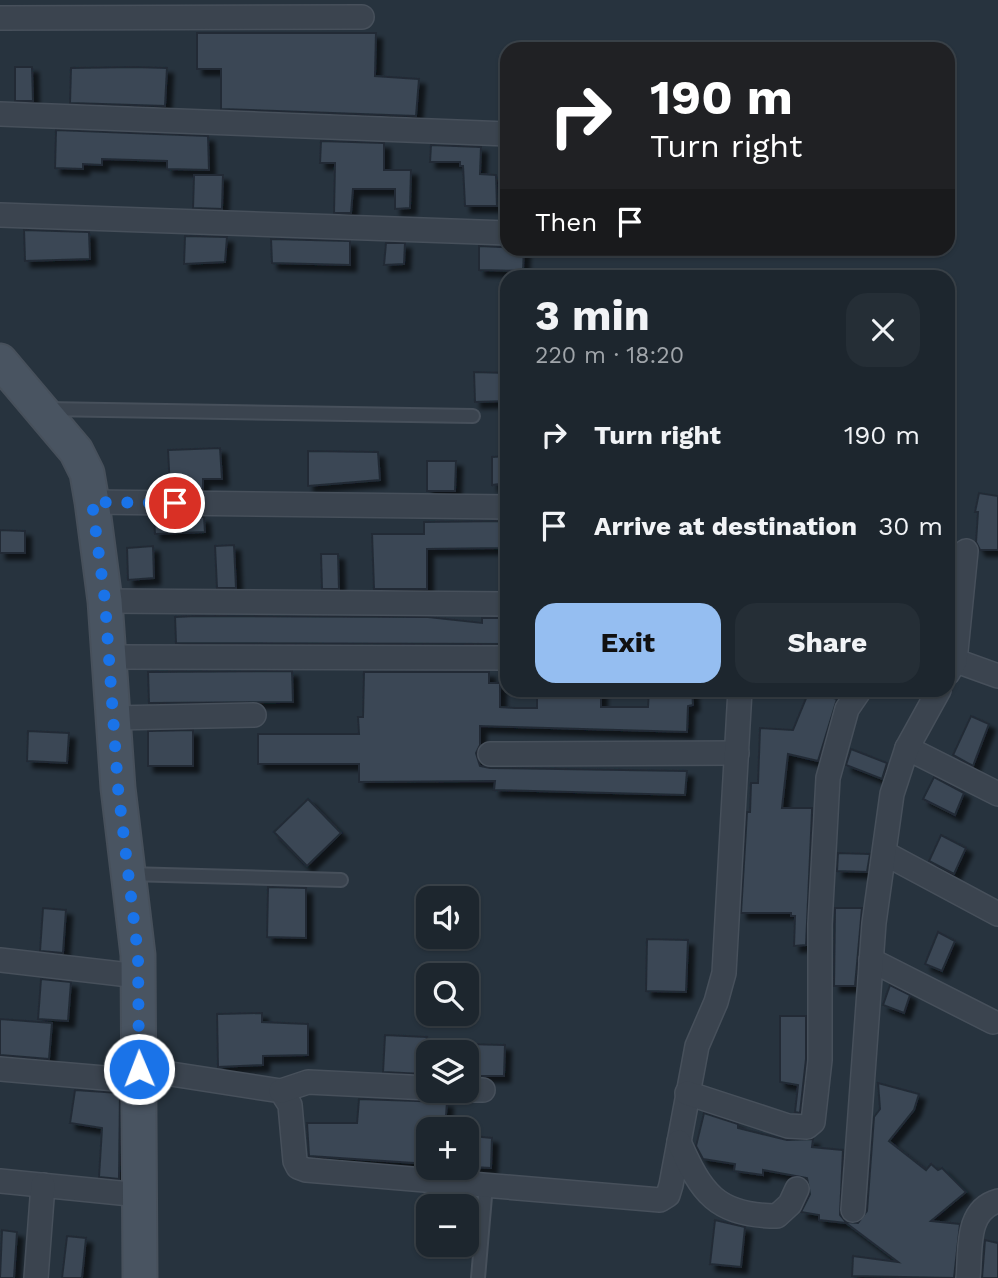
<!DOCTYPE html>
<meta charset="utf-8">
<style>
:root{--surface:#1d262e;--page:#252e36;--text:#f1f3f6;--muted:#a0a5aa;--line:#3b434a;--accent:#95bef1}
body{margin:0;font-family:"Work Sans",sans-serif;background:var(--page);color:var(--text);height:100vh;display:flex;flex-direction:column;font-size:26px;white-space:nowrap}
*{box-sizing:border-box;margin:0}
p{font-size:23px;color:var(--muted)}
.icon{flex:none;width:38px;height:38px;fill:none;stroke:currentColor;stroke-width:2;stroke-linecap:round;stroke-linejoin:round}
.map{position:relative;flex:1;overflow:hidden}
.side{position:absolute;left:500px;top:270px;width:455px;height:427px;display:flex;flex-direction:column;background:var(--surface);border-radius:21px;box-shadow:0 2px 5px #0004,0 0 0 2px var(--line)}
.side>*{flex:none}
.hud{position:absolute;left:500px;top:42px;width:455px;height:214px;border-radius:21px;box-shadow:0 2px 5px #0004,0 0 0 2px var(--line);background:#202124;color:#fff;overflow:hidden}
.buttons{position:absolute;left:416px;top:886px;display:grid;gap:14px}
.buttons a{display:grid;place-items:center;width:63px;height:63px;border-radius:14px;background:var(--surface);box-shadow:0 2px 5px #0004,0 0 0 2px var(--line);font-size:35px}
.pin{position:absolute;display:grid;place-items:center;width:60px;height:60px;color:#fff;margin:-30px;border:4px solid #fff;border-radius:50%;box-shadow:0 2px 7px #0007}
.me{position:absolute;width:77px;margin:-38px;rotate:359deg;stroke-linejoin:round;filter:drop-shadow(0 0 5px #0008)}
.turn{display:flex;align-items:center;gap:24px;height:147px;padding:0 35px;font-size:32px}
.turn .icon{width:91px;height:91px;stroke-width:2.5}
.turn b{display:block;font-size:49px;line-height:60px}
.then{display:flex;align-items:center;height:66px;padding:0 35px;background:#0003;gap:14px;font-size:26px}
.round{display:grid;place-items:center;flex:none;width:74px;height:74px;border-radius:21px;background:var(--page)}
.head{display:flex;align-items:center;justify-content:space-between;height:119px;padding:0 35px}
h1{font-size:42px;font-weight:700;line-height:52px}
.cta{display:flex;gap:14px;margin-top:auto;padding:14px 35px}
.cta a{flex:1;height:80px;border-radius:21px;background:var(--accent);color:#111;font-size:28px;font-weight:700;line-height:80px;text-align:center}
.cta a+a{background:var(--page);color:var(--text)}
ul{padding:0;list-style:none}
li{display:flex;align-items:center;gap:21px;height:91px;padding:0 35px}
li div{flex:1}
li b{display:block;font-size:26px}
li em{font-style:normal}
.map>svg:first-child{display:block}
</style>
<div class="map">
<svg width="998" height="1278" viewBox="0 0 998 1278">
<defs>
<filter id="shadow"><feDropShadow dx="6" dy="6" stdDeviation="2" flood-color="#0009"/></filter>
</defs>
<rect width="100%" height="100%" fill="#27333e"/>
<g fill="#3a4754" stroke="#222b36" stroke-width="2" filter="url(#shadow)">
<path d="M197,33H376L375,76L419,79L416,116L221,109V69H197Z"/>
<path d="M15,67H32L33,101H15Z"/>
<path d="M134,67L167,68L165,106L70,103L71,68Z"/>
<path d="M56,130L208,136L209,170L167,169V161L102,159V165L83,164V169L55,168Z"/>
<path d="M321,141L384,143V170H411L410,208L395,209V189H353L351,213H334L335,163H320Z"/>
<path d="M431,145L481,147L480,174L496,175L497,206H465L463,166H460V162H430Z"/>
<path d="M194,175H223L222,209L193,208Z"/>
<path d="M24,230L89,232L90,259L25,261Z"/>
<path d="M185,236L227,237L225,262L184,264Z"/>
<path d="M271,239L350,241V265L272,263Z"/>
<path d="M386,243H405L404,264L384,265Z"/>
<path d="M479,246L524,248L523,271L479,270Z"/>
<path d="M474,372L508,373V401L475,402Z"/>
<path d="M220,448L222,479H203V489H170L168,450Z"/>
<path d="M308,451L378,452L380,480L308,486Z"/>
<path d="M508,456V483L492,485V457Z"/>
<path d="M427,461H456L455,491H427Z"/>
<path d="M979,493L998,496V550H980L976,542L978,512H975Z"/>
<path d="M154,517H204L205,532L155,534Z"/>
<path d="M503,521L504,548L427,549V589H374L372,534H424V522Z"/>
<path d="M0,530L25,531V553H0Z"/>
<path d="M234,545L236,588H217L215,546Z"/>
<path d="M153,546L154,578L128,580L127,548Z"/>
<path d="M321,554H338L339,589H322Z"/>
<path d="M196,616L428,617L482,623V618H508V644L176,643L175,617Z"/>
<path d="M292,671L293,702L149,703L148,672Z"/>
<path d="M364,672H489V683H500V707L515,708H537V690H601V707H648L649,690H692L693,705L688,706L687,732L480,726V745L476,753L480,766L490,768L687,771L685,795L494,790L495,781L359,782V764H258V734H359L358,717H363Z"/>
<path d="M809,691L837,699L818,761L788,754L782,808H812V812L806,945L794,946L795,916H791V913H741L747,812H750L751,783H758L760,728L793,730Z"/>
<path d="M971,716L989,724L973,766L953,755Z"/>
<path d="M193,730V766H148V731Z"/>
<path d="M28,731L69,733L67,763L27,761Z"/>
<path d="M851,749L887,763L882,779L846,765Z"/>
<path d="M934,777L964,793L955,815L923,799Z"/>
<path d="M308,799L341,833L307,866L274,832Z"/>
<path d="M941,835L966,848L954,874L929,861Z"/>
<path d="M838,853L870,854L867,872L837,871Z"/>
<path d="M268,887L306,888V938L267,937Z"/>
<path d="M43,908L66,910L63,953L40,951Z"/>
<path d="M835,908H862L855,986H834Z"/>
<path d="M938,932L955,941L942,971L925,964Z"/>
<path d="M647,939L688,940L686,992L646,991Z"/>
<path d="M41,979L71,982L68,1021L38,1019Z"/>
<path d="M890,985L910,995L904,1013L883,1005Z"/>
<path d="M262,1013V1022L308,1024V1055L263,1056V1065L218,1067L217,1014Z"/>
<path d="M780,1016H806V1059L800,1113L795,1112L798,1085L780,1082Z"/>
<path d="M0,1019L52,1023L49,1059L0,1055Z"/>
<path d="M385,1035L427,1037L423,1074L383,1072Z"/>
<path d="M467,1044L505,1045L504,1076H467Z"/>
<path d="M878,1083L919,1094L914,1110L889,1141L926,1170L931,1164L938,1170L942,1168L966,1192L931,1221L960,1224L954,1278L852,1276L853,1256L898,1262L846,1223L819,1220V1215L801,1212L810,1194L807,1178L763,1170V1175L734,1171L735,1164L703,1159L696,1146L704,1113L738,1124V1128L787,1140L813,1139L812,1147L843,1150L840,1215L846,1222L858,1223L867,1211L874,1117L880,1109Z"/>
<path d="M75,1090L120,1093L119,1179L99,1177L102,1128L70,1123Z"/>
<path d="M359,1099L447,1102L445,1129H429V1164L309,1156L307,1123H357Z"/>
<path d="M473,1136L492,1138L491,1168L472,1167Z"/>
<path d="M715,1220L745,1227L741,1267L710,1264Z"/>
<path d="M2,1230L17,1232L14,1278H0Z"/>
<path d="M67,1236L86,1238L82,1278H62Z"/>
<path d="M985,1240L998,1243V1278H982Z"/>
</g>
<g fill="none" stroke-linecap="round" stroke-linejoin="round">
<g stroke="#47505b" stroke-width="16">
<g id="lane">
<path d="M46,409L473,416"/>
<path d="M128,874L341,880"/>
<path d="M478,1278L486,1185"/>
</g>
</g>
<g stroke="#47505b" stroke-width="26">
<g id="street">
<path d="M0,18L362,17"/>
<path d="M0,114L508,134"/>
<path d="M0,215L508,233"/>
<path d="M92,502L508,507"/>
<path d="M105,601L508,604"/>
<path d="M109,657L508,658"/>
<path d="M948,658L998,676"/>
<path d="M948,673L955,661L966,551"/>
<path d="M114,718L254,715"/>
<path d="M907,748L998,794"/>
<path d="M490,754L737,753"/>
<path d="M886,854L998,914"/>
<path d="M0,960L138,976"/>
<path d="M871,960L993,1022"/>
<path d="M0,1069L139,1081"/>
<path d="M139,1069L281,1091L290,1105L295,1161L298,1167L306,1170L660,1200L668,1195L671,1185L697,1046L716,1002L724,973L740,690"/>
<path d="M467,1090H483"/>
<path d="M281,1091L308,1082L429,1088"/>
<path d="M687,1093L788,1126L807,1127L813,1122L820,1060V924L828,778L847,709L860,690"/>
<path d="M679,1142C701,1192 716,1216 777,1216L790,1204L797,1189"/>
<path d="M0,1181L140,1195"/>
<path d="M853,1210L874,923L892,794L907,748L939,690"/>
<path d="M36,1278L43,1185"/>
<path d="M968,1278C971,1250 965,1210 998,1201"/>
</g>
</g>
<g stroke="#47505b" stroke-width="37">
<path id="secondary" d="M0,361L76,451L87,473L92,502L105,601L118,788L138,955L140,1278"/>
</g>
<use href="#lane" stroke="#3b444f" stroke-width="12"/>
<use href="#street" stroke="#3b444f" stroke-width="23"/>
<use href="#secondary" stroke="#495461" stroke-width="33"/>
</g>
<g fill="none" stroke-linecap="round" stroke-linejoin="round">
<path stroke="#1a73e8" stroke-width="12" stroke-dasharray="0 21.6" d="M139,1069L138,955L118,788L105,601L92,502L175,503"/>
</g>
</svg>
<div class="buttons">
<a><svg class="icon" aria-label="sound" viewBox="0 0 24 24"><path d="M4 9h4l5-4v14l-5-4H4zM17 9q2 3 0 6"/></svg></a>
<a><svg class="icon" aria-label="search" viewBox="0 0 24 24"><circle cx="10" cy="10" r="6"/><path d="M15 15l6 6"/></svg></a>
<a><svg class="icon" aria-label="layers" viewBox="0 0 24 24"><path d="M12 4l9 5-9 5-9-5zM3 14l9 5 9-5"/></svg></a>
<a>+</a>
<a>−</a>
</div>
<div class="pin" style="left:175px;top:503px;background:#d93025"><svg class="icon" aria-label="arrive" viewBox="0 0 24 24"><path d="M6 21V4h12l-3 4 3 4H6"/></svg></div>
<svg class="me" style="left:139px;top:1069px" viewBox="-20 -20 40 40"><circle r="17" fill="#1a73e8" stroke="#fff" stroke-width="3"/><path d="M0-11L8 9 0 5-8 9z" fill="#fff"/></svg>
<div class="hud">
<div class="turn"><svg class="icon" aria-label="right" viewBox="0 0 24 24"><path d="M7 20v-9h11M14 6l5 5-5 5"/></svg><div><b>190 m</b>Turn right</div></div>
<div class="then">Then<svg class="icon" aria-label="arrive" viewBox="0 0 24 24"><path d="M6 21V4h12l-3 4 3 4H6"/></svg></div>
</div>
<section class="side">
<div class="head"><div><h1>3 min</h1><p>220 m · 18:20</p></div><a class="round"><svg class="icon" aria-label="close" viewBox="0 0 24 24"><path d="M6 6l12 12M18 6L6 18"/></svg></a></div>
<ul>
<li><svg class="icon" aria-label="right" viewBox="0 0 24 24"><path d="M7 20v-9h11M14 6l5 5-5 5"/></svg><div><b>Turn right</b></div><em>190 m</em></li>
<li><svg class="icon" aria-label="arrive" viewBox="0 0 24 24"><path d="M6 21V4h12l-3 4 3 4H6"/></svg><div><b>Arrive at destination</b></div><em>30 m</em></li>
</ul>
<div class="cta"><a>Exit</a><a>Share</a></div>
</section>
</div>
